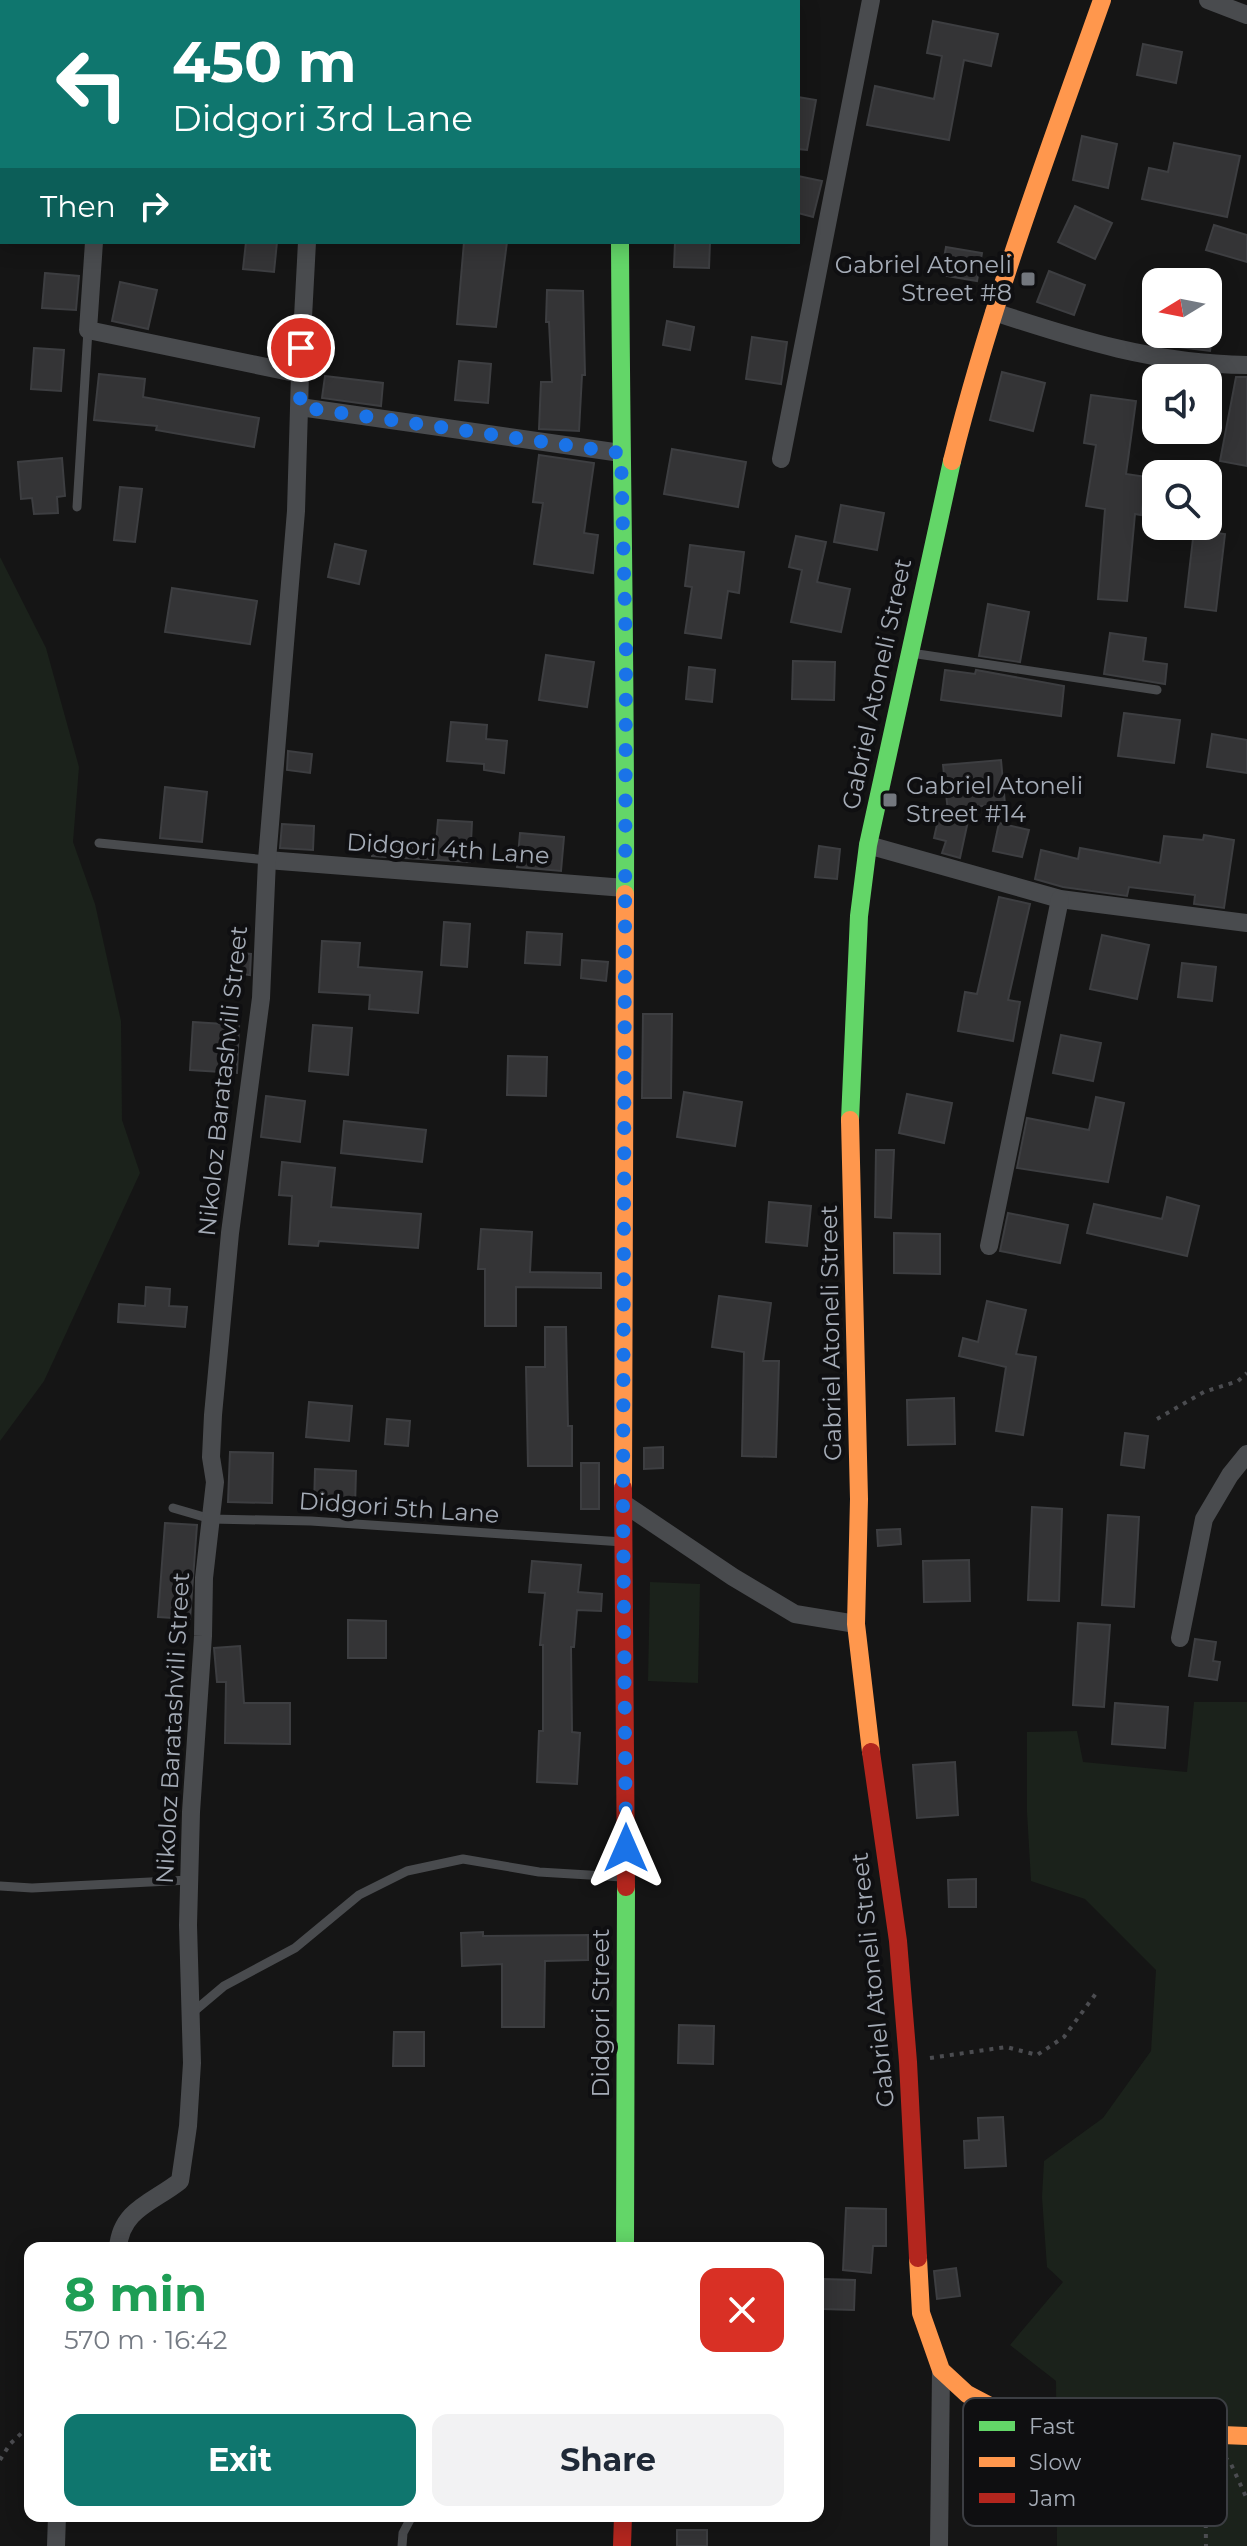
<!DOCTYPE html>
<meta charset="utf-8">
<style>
:root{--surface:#fff;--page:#f2f2f3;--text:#1f2937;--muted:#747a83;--accent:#0f766e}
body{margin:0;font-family:Montserrat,sans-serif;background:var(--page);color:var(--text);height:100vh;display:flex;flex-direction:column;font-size:30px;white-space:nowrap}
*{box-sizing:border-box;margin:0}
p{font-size:26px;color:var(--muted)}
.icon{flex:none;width:44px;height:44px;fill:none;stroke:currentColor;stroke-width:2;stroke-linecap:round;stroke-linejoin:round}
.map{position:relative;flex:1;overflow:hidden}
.details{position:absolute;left:24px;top:2242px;width:800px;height:280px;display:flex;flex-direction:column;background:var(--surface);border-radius:16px;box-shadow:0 4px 20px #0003}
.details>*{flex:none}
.top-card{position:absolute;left:0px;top:0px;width:800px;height:244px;box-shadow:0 4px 20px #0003;background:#0f766e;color:#fff;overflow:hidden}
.needle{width:52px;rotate:260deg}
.controls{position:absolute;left:1142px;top:268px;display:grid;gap:16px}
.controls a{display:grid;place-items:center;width:80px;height:80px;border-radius:16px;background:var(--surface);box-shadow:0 4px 20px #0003;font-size:40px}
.pin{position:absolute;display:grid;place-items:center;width:68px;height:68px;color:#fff;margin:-34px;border:4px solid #fff;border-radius:50%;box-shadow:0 2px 8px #0007}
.me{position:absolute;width:88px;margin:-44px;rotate:0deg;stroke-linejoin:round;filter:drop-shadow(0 0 6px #0008)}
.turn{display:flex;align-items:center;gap:28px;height:168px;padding:0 40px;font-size:36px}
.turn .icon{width:104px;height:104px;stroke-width:2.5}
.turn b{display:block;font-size:56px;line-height:68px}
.then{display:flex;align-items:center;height:76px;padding:0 40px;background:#0003;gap:16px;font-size:30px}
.round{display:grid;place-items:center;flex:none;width:84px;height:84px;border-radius:16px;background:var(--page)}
.head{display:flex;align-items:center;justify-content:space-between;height:136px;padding:0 40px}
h1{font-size:48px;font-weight:700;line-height:60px;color:#1e9e55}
.button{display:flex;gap:16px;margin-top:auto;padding:16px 40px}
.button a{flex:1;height:92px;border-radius:16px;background:var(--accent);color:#fff;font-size:32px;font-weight:700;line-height:92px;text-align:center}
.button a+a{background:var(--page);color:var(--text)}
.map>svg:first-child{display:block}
</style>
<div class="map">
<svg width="1247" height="2546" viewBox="0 0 1247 2546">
<rect width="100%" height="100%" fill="#151515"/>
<g fill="#1b221b">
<path d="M0,557L46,648L79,767L73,842L95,904L121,1021L122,1120L140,1173L44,1381L0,1441Z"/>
<path d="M650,1582L700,1584L698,1683L648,1681Z"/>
<path d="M1194,1702H1247V2546H1057L1056,2381L1010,2345L1063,2282L1047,2267L1042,2197L1044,2161L1103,2118L1151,2051L1156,1970L1085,1899L1031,1881L1027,1812V1732L1077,1731L1083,1762L1187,1772Z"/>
</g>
<g fill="#343436" stroke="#3d3e41" stroke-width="2">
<path d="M933,21L998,34L991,66L964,60L949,140L867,125L875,86L934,99L942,56L927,53Z"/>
<path d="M1143,44L1182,52L1176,83L1137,75Z"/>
<path d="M798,97L816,100L807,150L798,149Z"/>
<path d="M1082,136L1117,144L1108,188L1073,180Z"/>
<path d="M1174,143L1240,156L1227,217L1142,199L1149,168L1168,172Z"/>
<path d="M798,176L822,181L813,217L798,213Z"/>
<path d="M1075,206L1112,223L1095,259L1058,242Z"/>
<path d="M1214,225L1247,235V262L1206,250Z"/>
<path d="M246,242H277L274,272L243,269Z"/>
<path d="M464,242H507L496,327L457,324Z"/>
<path d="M675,242H710L709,268L674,267Z"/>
<path d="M946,247L982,253L977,281L941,275Z"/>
<path d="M1049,271L1085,285L1074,315L1037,302Z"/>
<path d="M45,273L79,276L76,310L42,308Z"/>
<path d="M120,282L157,290L148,329L112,321Z"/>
<path d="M547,290L583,291L585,375H582L579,431L539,429L541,382H552L549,322H546Z"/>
<path d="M667,321L694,327L690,350L663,345Z"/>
<path d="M1164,334H1213L1210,351L1162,345Z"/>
<path d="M752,337L787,342L781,384L746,379Z"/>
<path d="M34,348L64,350L61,391L31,389Z"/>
<path d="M459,361L491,364L488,403L455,400Z"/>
<path d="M1002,372L1045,383L1033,431L990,420Z"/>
<path d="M99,374L145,379L143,397L259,418L254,447L156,430L157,426L94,420Z"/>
<path d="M325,376L383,383L381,406L322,398Z"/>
<path d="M1236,377H1247V466L1220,461Z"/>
<path d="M1091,395L1136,401L1126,474L1147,477L1141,515L1135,514L1127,601L1098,599L1105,509L1086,506L1096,445L1084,443Z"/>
<path d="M672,449L746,462L738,507L664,494Z"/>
<path d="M539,455L594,463L584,533L598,535L593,573L534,564L543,503L533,502Z"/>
<path d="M62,458L65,496L57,497L58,513L34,514L32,498L21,499L18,462Z"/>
<path d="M120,487L142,489L135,542L114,540Z"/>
<path d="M841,505L884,513L877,550L834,542Z"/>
<path d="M1194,530L1225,534L1216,611L1185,607Z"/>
<path d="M796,536L826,542L817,582L850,589L841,632L791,622L802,570L789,567Z"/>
<path d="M335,544L366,551L359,584L328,577Z"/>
<path d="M690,545L744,552L739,593L728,591L721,638L685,633L692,587L685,586Z"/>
<path d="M172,588L257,601L250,644L165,632Z"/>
<path d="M988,604L1029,612L1020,662L979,656Z"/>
<path d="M1110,633L1146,638L1143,661L1167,664L1165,684L1104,674Z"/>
<path d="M546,655L594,662L587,707L539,700Z"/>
<path d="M793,661L835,662L834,700L792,699Z"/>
<path d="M689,667L715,670L712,702L686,699Z"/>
<path d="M945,670L975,674L976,670L1064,686L1061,716L941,700Z"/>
<path d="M1124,713L1180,720L1174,763L1118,756Z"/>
<path d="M451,722L487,725L486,739L507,741L504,773L484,770V764L447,761Z"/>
<path d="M1212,734L1247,740V773L1207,767Z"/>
<path d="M288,751L312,754L310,773L287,770Z"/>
<path d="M1001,760L1005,804L971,807L960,858L942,853L946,841L934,838L940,811L948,812L943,765Z"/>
<path d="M165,787L207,792L202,842L160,838Z"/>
<path d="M438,820L472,822L470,862L372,856V841L436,843Z"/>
<path d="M999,823L1029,830L1022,857L993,851Z"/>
<path d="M282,824L314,826L313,850L280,848Z"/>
<path d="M520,833L564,837L561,871L517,867Z"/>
<path d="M1204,835L1234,840L1224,908L1194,904L1195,895L1129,887L1127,896L1063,887L1035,879L1041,850L1078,859L1080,848L1160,863L1164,836L1203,840Z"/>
<path d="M819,846L840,849L837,879L815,877Z"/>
<path d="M999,897L1030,904L1008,1000L1020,1002L1013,1041L958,1031L965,992L977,994Z"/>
<path d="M444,922L470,924L467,967L441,965Z"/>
<path d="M527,932L562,934L560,965L525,963Z"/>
<path d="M1102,935L1149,945L1137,999L1090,989Z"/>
<path d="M322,941L360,943L358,967L422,972L418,1013L369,1009L370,995L319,992Z"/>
<path d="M231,952L251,954L250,975L229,972Z"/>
<path d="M582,960L608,962L606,981L581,978Z"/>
<path d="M1182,963L1216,967L1212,1001L1178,997Z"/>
<path d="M643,1014H672L671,1098H642Z"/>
<path d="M193,1022L239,1025L237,1073L190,1070Z"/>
<path d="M313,1025L352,1028L348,1075L309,1071Z"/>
<path d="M1061,1035L1101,1043L1093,1081L1053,1073Z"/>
<path d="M508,1056L547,1057L546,1096L507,1095Z"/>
<path d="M684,1092L742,1102L735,1146L677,1137Z"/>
<path d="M907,1094L952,1103L944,1143L899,1133Z"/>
<path d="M266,1096L305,1101L300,1142L261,1137Z"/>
<path d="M1096,1097L1124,1103L1108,1182L1017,1168L1027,1118L1089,1130Z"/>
<path d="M344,1121L426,1130L422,1162L341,1153Z"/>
<path d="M876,1150H894L891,1218L875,1217Z"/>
<path d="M282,1162L335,1168L331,1207L421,1214L418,1248L319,1241L318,1246L289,1244L292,1196L279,1195Z"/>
<path d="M1167,1197L1199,1206L1187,1256L1087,1233L1094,1204L1162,1219Z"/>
<path d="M769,1202L811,1206L807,1246L766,1242Z"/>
<path d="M1008,1213L1068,1225L1060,1263L1000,1251Z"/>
<path d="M481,1229L532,1232L530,1272L601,1273V1288L516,1287V1326H485V1269H478Z"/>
<path d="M894,1233L940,1234V1274L894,1273Z"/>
<path d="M146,1287L170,1289L169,1306L187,1307L185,1327L118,1322L119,1304L145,1306Z"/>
<path d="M719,1296L771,1303L763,1361H779L776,1457L742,1456L744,1352L712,1347Z"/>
<path d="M987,1301L1026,1310L1016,1354L1036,1357L1023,1435L996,1431L1006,1367L959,1356L963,1338L978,1342Z"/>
<path d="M545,1327H566L568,1426H572V1466H528L526,1367H545Z"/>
<path d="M954,1398L955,1444L908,1445L907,1400Z"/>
<path d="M309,1402L352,1406L349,1441L306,1437Z"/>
<path d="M387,1419L410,1421L408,1446L385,1444Z"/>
<path d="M1125,1433L1148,1436L1144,1468L1121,1465Z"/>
<path d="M663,1447V1468L644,1469V1448Z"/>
<path d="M230,1452L273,1453L272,1503L228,1502Z"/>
<rect x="581" y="1463" width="18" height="46"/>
<path d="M315,1469L356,1471L355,1508L314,1507Z"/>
<path d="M1032,1507L1062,1509L1059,1601L1028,1600Z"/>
<path d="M1108,1515L1139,1517L1134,1607L1102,1605Z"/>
<path d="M165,1523L197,1525L190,1619L158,1617Z"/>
<path d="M900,1529L901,1544L878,1546L877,1530Z"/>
<path d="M969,1560L970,1601L924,1602L923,1561Z"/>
<path d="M532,1561L581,1565L578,1592L602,1594L601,1611L577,1610L574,1647H571L572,1732L580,1733L577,1784L537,1782L539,1731H543V1645H540L545,1593L529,1592Z"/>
<path d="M348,1620L386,1621V1658H348Z"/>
<path d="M1078,1623L1110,1625L1104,1707L1073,1705Z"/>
<path d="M1195,1639L1216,1642L1213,1661L1220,1662L1217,1680L1189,1676Z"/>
<path d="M240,1646L244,1703H290V1744L225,1743L226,1682H217L214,1648Z"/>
<path d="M1115,1703L1168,1707L1165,1748L1112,1744Z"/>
<path d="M955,1762L958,1815L917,1818L913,1765Z"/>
<path d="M976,1879V1907H949L948,1880Z"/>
<path d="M483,1932V1936L588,1935V1960L545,1961L544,2027H502V1964L462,1966L461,1933Z"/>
<path d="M679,2025L714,2026L713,2064L678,2063Z"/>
<path d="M394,2032H424V2066H393Z"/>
<path d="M1003,2117L1006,2166L965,2168L964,2141L979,2140L978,2118Z"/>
<path d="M846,2208L886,2209V2246H873L871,2273L843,2270Z"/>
<path d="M956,2268L960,2296L937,2299L934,2271Z"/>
<path d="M824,2279L855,2280L854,2310L823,2309Z"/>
<rect x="677" y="2530" width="30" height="16"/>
</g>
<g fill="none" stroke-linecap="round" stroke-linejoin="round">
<g stroke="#4b4c50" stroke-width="4" stroke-dasharray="4 6" stroke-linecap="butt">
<path d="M1157,1419L1204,1392L1238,1381L1247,1373"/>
<path d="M930,2058L1006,2047L1037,2055L1064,2037L1097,1992"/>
<path d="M1205,2454L1206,2546"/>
<path d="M1225,2457L1231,2464L1247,2499"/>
<path d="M0,2460L10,2444L30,2425"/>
</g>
<g stroke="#494b4e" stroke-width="9">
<path d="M77,507L88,330"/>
<path d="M911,653L1157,690"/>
<path d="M99,843L267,860"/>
<path d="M173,1508L211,1519L311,1521L623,1542"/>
<path d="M0,1886L32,1888L189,1880"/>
<path d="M192,2013L224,1986L295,1948L359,1895L407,1871L463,1859L539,1872L622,1877"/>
<path d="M402,2546L403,2533L412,2516"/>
</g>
<g stroke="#494b4e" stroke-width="18">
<path d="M42,0V2"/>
<path d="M1208,0L1247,15"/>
<path d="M330,2V0"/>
<path d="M94,242L88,330L300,374"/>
<path d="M994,312C1079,340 1156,364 1247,365"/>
<path d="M300,407L621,453"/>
<path d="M781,459L871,0"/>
<path d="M868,845L1060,899L1247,923"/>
<path d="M267,860L625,888"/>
<path d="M989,1246L1060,899"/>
<path d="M623,1503L733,1577L795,1614L856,1624"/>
<path d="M1180,1638L1204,1519L1230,1475L1247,1454"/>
<path d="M118,2248C121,2209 154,2202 180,2181L188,2126L192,2063L188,1925L191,1812L203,1636L204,1578L215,1482L211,1457L213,1415L230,1233L261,998L267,860L296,511L300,374L307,242"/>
<path d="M56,2546L57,2516"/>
<path d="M939,2546L941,2370"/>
</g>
<g stroke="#63d668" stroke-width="18">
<path d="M620,242C621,459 626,676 625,894"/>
<path d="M850,1120L859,916L868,845L952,461"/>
<path d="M625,2248L626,1887"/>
</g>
<g stroke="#ff974d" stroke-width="18">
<path d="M952,461C991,304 1048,152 1102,0"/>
<path d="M850,1120L859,1499L856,1624L871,1752"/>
<path d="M623,1488L625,894"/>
<path d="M918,2258L921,2313L941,2370L967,2394L1007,2415L1073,2429L1247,2436"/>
</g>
<g stroke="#b3261e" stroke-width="18">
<path d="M617,0V2"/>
<path d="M623,1488L626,1887"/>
<path d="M871,1752L898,1941L908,2062L918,2258"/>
<path d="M622,2546L623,2516"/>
</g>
</g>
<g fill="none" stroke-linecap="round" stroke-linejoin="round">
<path stroke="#1a73e8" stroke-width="14" stroke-dasharray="0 25.2" d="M301,348L300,407L621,453L626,650L623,1503L626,1848"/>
</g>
<g fill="#73777e" stroke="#0f0f11" stroke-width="3">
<rect x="1020" y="271" width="16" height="16" rx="4"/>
<rect x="882" y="792" width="16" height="16" rx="4"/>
</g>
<g text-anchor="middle" stroke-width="8" stroke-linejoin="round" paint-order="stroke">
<g font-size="24" fill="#a5acb7" stroke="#0f0f11" text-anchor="end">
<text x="1012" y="273">Gabriel Atoneli<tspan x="1012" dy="28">Street #8</tspan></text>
<text x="906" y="794" text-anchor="start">Gabriel Atoneli<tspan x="906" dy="28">Street #14</tspan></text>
</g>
<g font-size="24" fill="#a5acb7" stroke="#0f0f11">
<text transform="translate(877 684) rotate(-78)" y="8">Gabriel Atoneli Street</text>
<text transform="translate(448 849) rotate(4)" y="8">Didgori 4th Lane</text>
<text transform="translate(223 1081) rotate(-84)" y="8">Nikoloz Baratashvili Street</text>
<text transform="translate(831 1333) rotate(-91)" y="8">Gabriel Atoneli Street</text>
<text transform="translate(399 1508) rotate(4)" y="8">Didgori 5th Lane</text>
<text transform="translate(173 1728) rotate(-87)" y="8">Nikoloz Baratashvili Street</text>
<text transform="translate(873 1980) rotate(-96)" y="8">Gabriel Atoneli Street</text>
<text transform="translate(601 2013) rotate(-90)" y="8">Didgori Street</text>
</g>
</g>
<rect x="963" y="2398" width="264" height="128" rx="12" fill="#0f0f11" stroke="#3c3e43" stroke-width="2"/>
<rect x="979" y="2421" width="36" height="10" fill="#63d668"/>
<rect x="979" y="2457" width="36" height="10" fill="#ff974d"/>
<rect x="979" y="2493" width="36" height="10" fill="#b3261e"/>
<g font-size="22" fill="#a5acb7">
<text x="1029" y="2434">Fast</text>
<text x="1029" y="2470">Slow</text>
<text x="1029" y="2506">Jam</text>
</g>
</svg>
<div class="controls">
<a><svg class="needle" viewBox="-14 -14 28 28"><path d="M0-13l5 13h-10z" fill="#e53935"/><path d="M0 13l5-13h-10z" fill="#747a83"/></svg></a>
<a><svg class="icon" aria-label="sound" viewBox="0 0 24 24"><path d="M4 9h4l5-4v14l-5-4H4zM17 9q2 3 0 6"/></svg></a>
<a><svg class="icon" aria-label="search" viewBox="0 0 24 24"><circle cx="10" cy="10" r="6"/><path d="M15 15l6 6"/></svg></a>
</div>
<div class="pin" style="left:301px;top:348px;background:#d93025"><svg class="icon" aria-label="arrive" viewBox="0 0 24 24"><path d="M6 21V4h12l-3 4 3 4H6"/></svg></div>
<svg class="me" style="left:626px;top:1848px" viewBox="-20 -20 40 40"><path d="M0-17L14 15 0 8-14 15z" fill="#1a73e8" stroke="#fff" stroke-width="4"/></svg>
<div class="top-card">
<div class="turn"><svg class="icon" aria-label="left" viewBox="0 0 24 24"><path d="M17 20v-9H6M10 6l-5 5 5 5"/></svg><div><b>450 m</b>Didgori 3rd Lane</div></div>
<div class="then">Then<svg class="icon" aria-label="right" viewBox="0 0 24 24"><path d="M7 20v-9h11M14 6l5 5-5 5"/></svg></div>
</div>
<section class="details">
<div class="head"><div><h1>8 min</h1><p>570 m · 16:42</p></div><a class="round" style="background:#d93025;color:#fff"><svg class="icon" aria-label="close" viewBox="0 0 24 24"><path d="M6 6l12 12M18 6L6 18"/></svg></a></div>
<div class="button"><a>Exit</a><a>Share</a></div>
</section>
</div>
